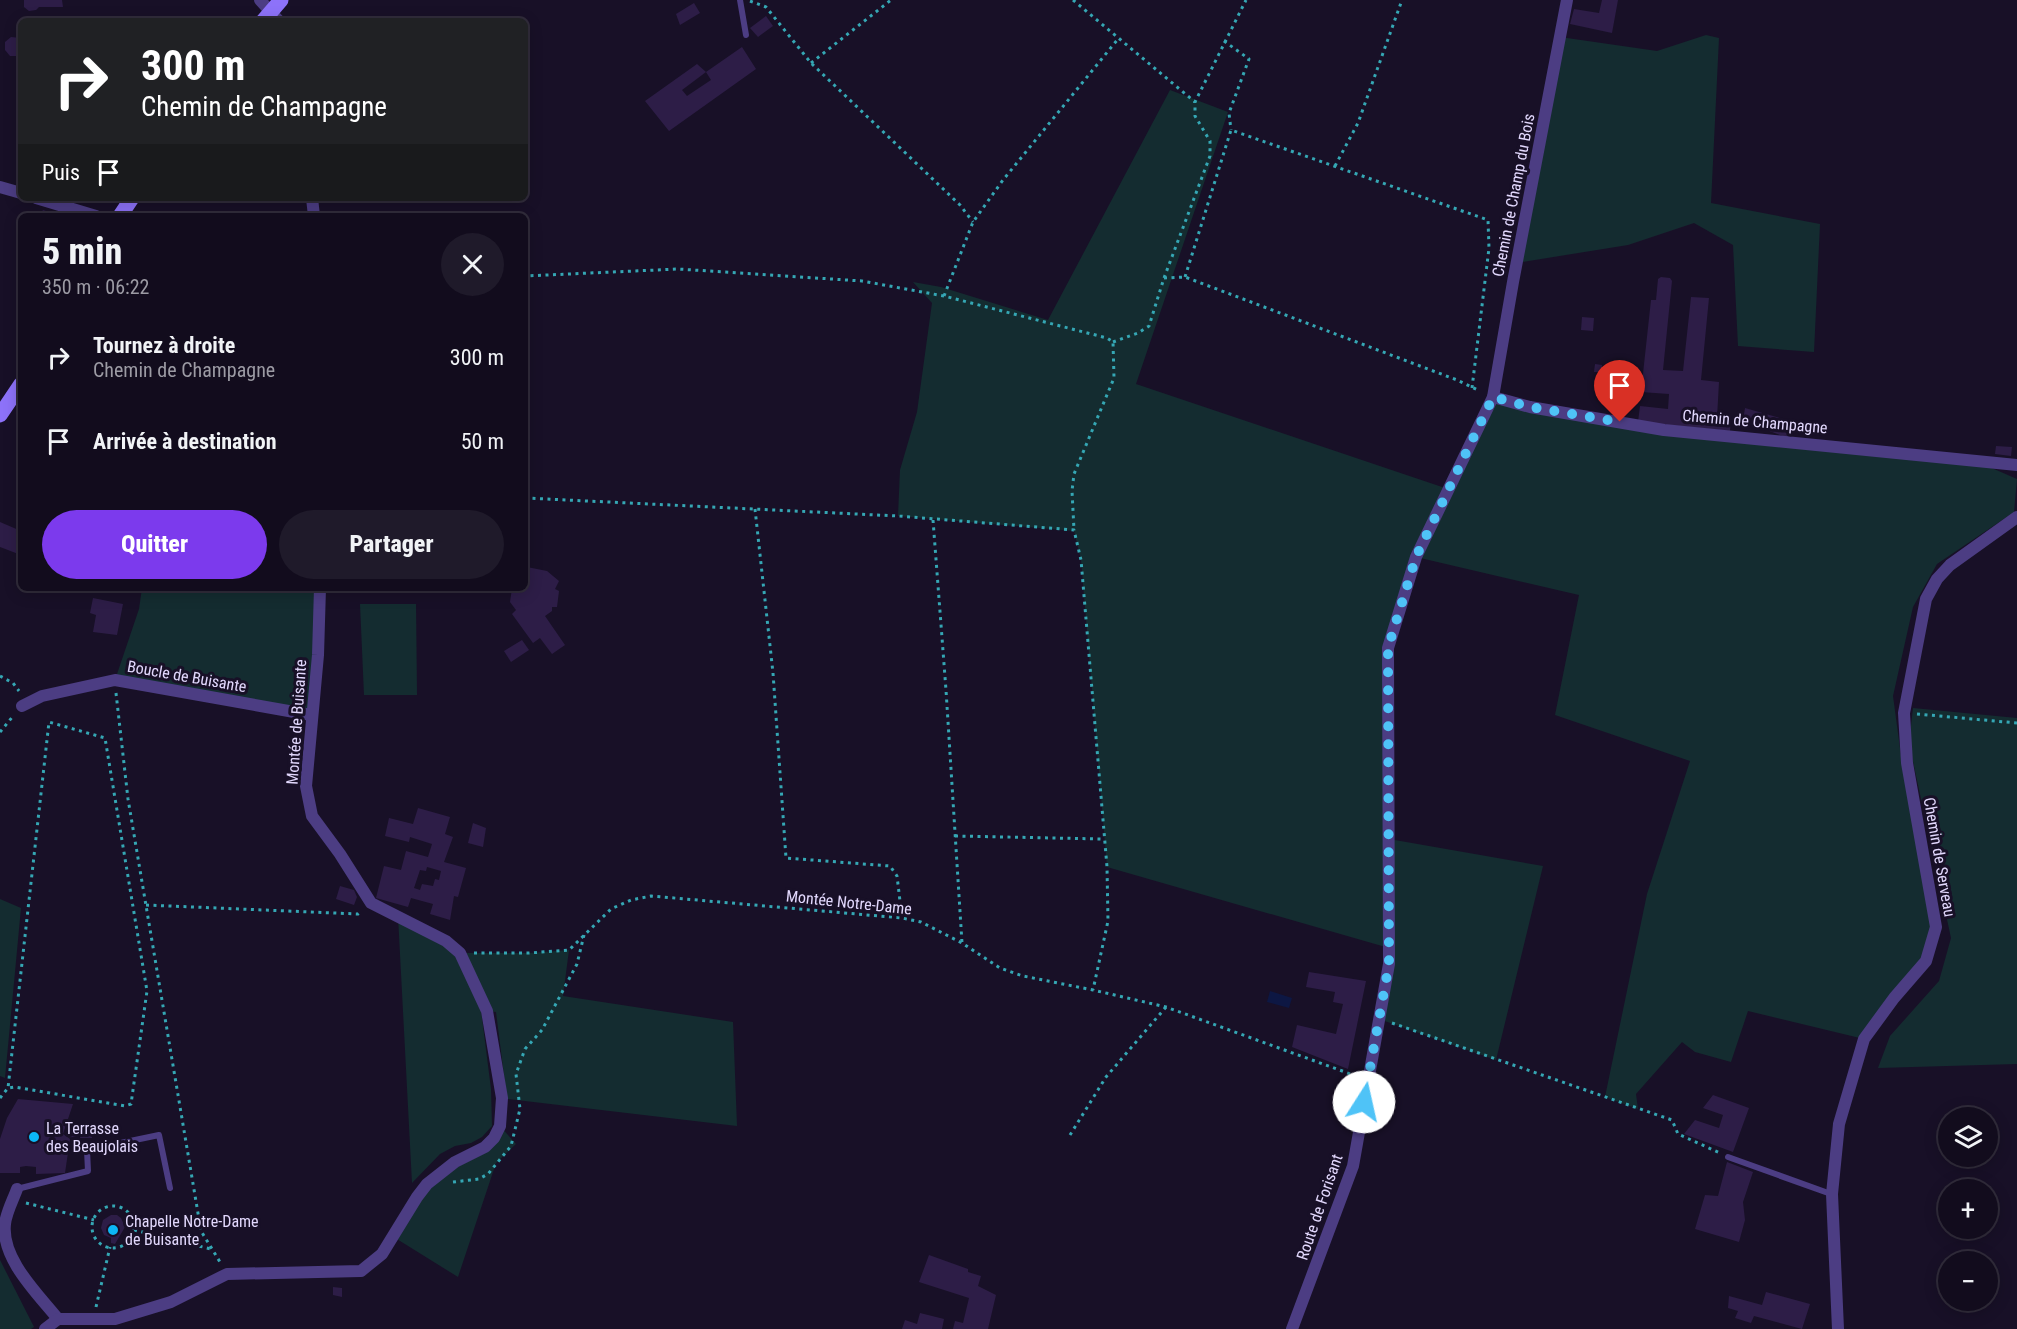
<!DOCTYPE html>
<html lang="fr">
<meta charset="utf-8">
<style>
:root{--surface:#120c1d;--page:#1f1a2a;--text:#f1f3f6;--muted:#9c9ba4;--line:#312c3b;--accent:#7c3aed}
body{margin:0;font-family:"Roboto Condensed",sans-serif;background:var(--page);color:var(--text);height:100vh;display:flex;flex-direction:column;font-size:22px;white-space:nowrap}
*{box-sizing:border-box;margin:0}
p{font-size:20px;color:var(--muted)}
.icon{flex:none;width:33px;height:33px;fill:none;stroke:currentColor;stroke-width:2;stroke-linecap:round;stroke-linejoin:round}
.map{position:relative;flex:1;overflow:hidden}
.sheet{position:absolute;left:18px;top:213px;width:510px;height:378px;display:flex;flex-direction:column;background:var(--surface);border-radius:9px;box-shadow:0 3px 15px #0003,0 0 0 2px var(--line)}
.sheet>*{flex:none}
.hud{position:absolute;left:18px;top:18px;width:510px;height:183px;border-radius:9px;box-shadow:0 3px 15px #0003,0 0 0 2px var(--line);background:#202124;color:#fff;overflow:hidden}
.tools{position:absolute;left:1938px;top:1107px;display:grid;gap:12px}
.tools a{display:grid;place-items:center;width:60px;height:60px;border-radius:50%;background:var(--surface);box-shadow:0 3px 15px #0003,0 0 0 2px var(--line);font-size:30px}
.pin{position:absolute;display:grid;place-items:center;width:51px;height:51px;color:#fff;margin:-62px -26px;border-radius:50% 50% 50% 0;rotate:-45deg;box-shadow:0 0 6px #0007}
.pin .icon{rotate:45deg}
.me{position:absolute;width:66px;margin:-33px;rotate:10deg;stroke-linejoin:round;filter:drop-shadow(0 0 4px #0008)}
.turn{display:flex;align-items:center;gap:21px;height:126px;padding:0 24px;font-size:27px}
.turn .icon{width:78px;height:78px;stroke-width:2.5}
.turn b{display:block;font-size:42px;line-height:51px}
.then{display:flex;align-items:center;height:57px;padding:0 24px;background:#0003;gap:12px;font-size:22px}
.round{display:grid;place-items:center;flex:none;width:63px;height:63px;border-radius:32px;background:var(--page)}
.head{display:flex;align-items:center;justify-content:space-between;height:102px;padding:0 24px}
h1{font-size:36px;font-weight:800;line-height:45px}
.primary-button{display:flex;gap:12px;margin-top:auto;padding:12px 24px}
.primary-button a{flex:1;height:69px;border-radius:36px;background:var(--accent);color:#fff;font-size:24px;font-weight:800;line-height:69px;text-align:center}
.primary-button a+a{background:var(--page);color:var(--text)}
ul{padding:0;list-style:none}
li{display:flex;align-items:center;gap:18px;height:84px;padding:0 24px}
li div{flex:1}
li b{display:block;font-size:22px}
li em{font-style:normal}
.map>svg:first-child{display:block}
</style>
<div class="map">
<svg width="2017" height="1329" viewBox="0 0 2017 1329">
<rect width="100%" height="100%" fill="#181027"/>
<g fill="#142c30">
<path d="M1706,35L1719,38L1711,203L1820,224L1814,352L1738,346L1733,245L1694,223L1628,245L1516,263L1560,37L1657,51Z"/>
<path d="M1170,90L1228,112L1136,384L1448,489L1493,397L1664,430L1971,459L2017,479L2014,512L1937,564L1913,607L1893,696L1902,763L1936,927L1926,961L1864,1039L1748,1011L1731,1062L1695,1052L1682,1042L1636,1094L1638,1109L1605,1097L1647,894L1690,761L1555,715L1579,595L1416,557L1388,648L1389,839L1543,866L1496,1060L1379,1019L1389,948L1107,867L1081,560L1074,531L898,516L900,470L917,412L932,303L913,282L941,287L1048,320Z"/>
<path d="M142,588H320L311,715L115,680L139,609Z"/>
<path d="M360,604H416L417,695H364Z"/>
<path d="M1913,708L2017,718V1064L1878,1068L1890,1036L1939,981L1951,938L1909,743Z"/>
<path d="M0,899L21,908L5,1078L0,1076Z"/>
<path d="M398,916L460,953H529L569,950L563,996L733,1022L737,1126L507,1099L496,1012L481,1010L491,1089L492,1126L482,1137L471,1143L455,1146L440,1154L412,1183Z"/>
<path d="M500,1126L516,1144L496,1163L458,1277L392,1236L417,1197L485,1147Z"/>
<path d="M0,1260L34,1327L31,1329H0Z"/>
</g>
<path fill="#0d1743" d="M1270,991L1292,998L1289,1008L1267,1002Z"/>
<g fill="#2d1d47" fill-rule="evenodd">
<path d="M24,0H62L63,7H39L36,10L29,11L24,7Z"/>
<path d="M1602,0H1618L1612,33L1570,24L1574,9L1599,13Z"/>
<path d="M694,3L700,13L680,25L676,14Z"/>
<path d="M766,16L773,26L758,37L750,28Z"/>
<path d="M11,37L21,38L20,56H10L5,50V42Z"/>
<path d="M742,47L756,69L669,131L645,101L697,64L706,72L682,90L687,96L711,80L706,72Z"/>
<path d="M43,210L61,216H39Z"/>
<path d="M1661,277L1670,278L1672,281L1663,370L1683,371L1691,297L1709,298L1701,380L1719,382L1717,418L1731,419L1730,431L1638,422L1640,406L1668,409L1669,394L1641,392L1651,300H1656L1658,279Z"/>
<path d="M1582,317L1594,318L1593,331L1581,330Z"/>
<path d="M1595,364L1602,365V372H1594Z"/>
<path d="M1745,408L1790,421L1788,438L1743,421Z"/>
<path d="M1996,446L2012,447L2011,456L1995,454Z"/>
<path d="M0,522L21,531V555L0,547Z"/>
<path d="M527,567L547,571L559,581L555,589L559,591L557,607H552V611L545,616L565,645L552,654L540,638L533,643L512,614L516,610L510,602L512,588H525V572Z"/>
<path d="M93,598L123,604L117,635L93,632L96,615L90,613Z"/>
<path d="M522,640L529,650L511,662L504,651Z"/>
<path d="M418,808L450,817L445,834L453,837L444,862L466,868L458,897L454,896L450,920L430,914L433,904L411,898L408,907L376,898L384,866L401,870L406,851L428,857L432,844L410,837L409,842L385,836L389,818L413,824ZM427,867L441,871L439,880L435,879L433,886L422,884L420,890L414,888L420,870L426,871Z"/>
<path d="M473,823L486,828L483,847L468,843Z"/>
<path d="M340,886L354,890L357,897L354,905L336,899Z"/>
<path d="M1309,972L1366,981L1348,1069L1292,1047L1297,1025L1336,1034L1343,1004L1333,1002L1335,992L1306,987Z"/>
<path d="M1713,1095L1749,1108L1733,1152L1684,1134L1695,1120L1719,1128L1723,1115L1703,1108Z"/>
<path d="M18,1099L73,1104L63,1134L70,1139L65,1173L36,1174V1167L26,1166L20,1167V1173H0V1139L7,1118Z"/>
<path d="M69,1124H78V1138L69,1137Z"/>
<path d="M92,1129V1138H80V1130Z"/>
<path d="M1727,1162L1753,1172L1743,1202L1745,1220L1739,1242L1695,1229L1705,1195L1718,1196Z"/>
<path d="M111,1215H117L121,1218L125,1227L115,1244L111,1243V1238L104,1235L101,1228L103,1220Z"/>
<path d="M929,1255L968,1269V1272L981,1276L978,1286L996,1295L988,1329H953L955,1321L963,1323L969,1298L919,1282Z"/>
<path d="M333,1287L342,1288V1297L333,1295Z"/>
<path d="M1766,1292L1810,1304L1802,1329L1754,1316L1751,1323L1735,1318L1738,1311L1728,1308L1729,1296L1762,1305Z"/>
<path d="M920,1313L944,1319L942,1329H902L905,1320L917,1324Z"/>
</g>
<g fill="none" stroke-linecap="round" stroke-linejoin="round">
<g stroke="#35a7b4" stroke-width="3" stroke-dasharray="3 4.5" stroke-linecap="butt">
<path d="M1073,0L1195,102"/>
<path d="M750,1L766,7L811,63L960,205L973,222"/>
<path d="M1224,41L1249,59L1229,113L1231,130"/>
<path d="M811,63L891,0"/>
<path d="M1335,166L1358,123L1402,0"/>
<path d="M1185,277L1231,130L1488,220L1489,248L1472,388"/>
<path d="M525,278V276L678,269L862,281L944,296L1107,338L1113,342L1114,378L1074,474L1072,491L1074,530"/>
<path d="M1164,278L1185,277L1457,380L1480,391"/>
<path d="M944,296L973,222L1003,180L1118,39"/>
<path d="M1113,342L1138,333L1149,326L1164,278L1210,156V141L1195,116V102L1246,0"/>
<path d="M525,498L898,516L1074,530L1081,560L1107,867L1108,921L1093,990"/>
<path d="M755,509L773,673L786,858L890,866L897,876L902,918"/>
<path d="M933,520L946,690L962,943"/>
<path d="M0,676L13,683L19,691"/>
<path d="M116,693L128,799L201,1231L220,1262"/>
<path d="M1917,714L2017,723"/>
<path d="M0,732L14,715"/>
<path d="M955,836L1103,839"/>
<path d="M146,905L358,914L362,911"/>
<path d="M474,953H529L569,950L611,909L631,900L651,896L902,918L921,922L962,943L1000,968L1023,976L1093,990L1166,1007L1356,1076"/>
<path d="M1392,1023L1672,1120L1678,1134L1720,1153"/>
<path d="M0,1098L8,1088L15,1087L125,1106L131,1104L147,991L105,738L49,722L8,1088"/>
<path d="M1070,1135L1106,1077L1166,1007"/>
<path d="M453,1182L479,1179L488,1174L511,1146L520,1109L516,1074L525,1049L542,1030L577,964L584,935"/>
<path d="M26,1203L94,1220"/>
<circle cx="113" cy="1227" r="21"/>
<path d="M134,1230L211,1249"/>
<path d="M96,1307L110,1247"/>
</g>
<g stroke="#4c3d83" stroke-width="6">
<path d="M740,0L746,35"/>
<path d="M1728,1157L1831,1194"/>
<path d="M17,1189L88,1171L87,1150L159,1135L170,1188"/>
</g>
<g stroke="#4c3d83" stroke-width="12">
<path d="M260,0L279,21"/>
<path d="M0,187L21,193"/>
<path d="M36,198L96,216"/>
<path d="M312,198L314,216"/>
<path d="M1493,397L1530,407L1664,430L2017,465"/>
<path d="M22,706L42,696L115,680L311,715"/>
<path d="M17,1189C13,1200 6,1213 5,1224C1,1259 38,1294 58,1319"/>
<path d="M45,1329L58,1319H115L171,1302L227,1274L361,1271L382,1254L417,1197L427,1184L455,1162L485,1147L494,1138L500,1126L502,1098L487,1011L460,953L446,941L371,903L340,854L312,816L306,786L318,655L320,588"/>
<path d="M1292,1329L1353,1166L1389,964L1388,648L1416,557L1493,397L1513,282L1567,0"/>
<path d="M1838,1329L1832,1194L1839,1124L1864,1039L1894,998L1926,961L1936,927L1907,763L1904,713L1926,599L1937,579L1950,565L2017,517"/>
</g>
<g stroke="#8d72f9" stroke-width="15">
<path d="M263,21L281,0"/>
<path d="M120,216L132,198"/>
<path d="M0,415L21,384"/>
</g>
</g>
<g fill="none" stroke-linecap="round" stroke-linejoin="round">
<path stroke="#4fc3f7" stroke-width="10" stroke-dasharray="0 18" d="M1364,1102L1389,964L1388,648L1416,557L1493,397L1530,407L1620,422"/>
</g>
<g fill="#0cb7f5" stroke="#181027" stroke-width="2">
<circle cx="34" cy="1137" r="6"/>
<circle cx="113" cy="1230" r="6"/>
</g>
<g text-anchor="middle" stroke-width="6" stroke-linejoin="round" paint-order="stroke">
<g font-size="16" fill="#e2d8fd" stroke="#181027">
<text transform="translate(1513 195) rotate(-79)" y="6">Chemin de Champ du Bois</text>
<text transform="translate(1755 421) rotate(5)" y="6">Chemin de Champagne</text>
<text transform="translate(187 676) rotate(10)" y="6">Boucle de Buisante</text>
<text transform="translate(296 722) rotate(-86)" y="6">Montée de Buisante</text>
<text transform="translate(1940 857) rotate(80)" y="6">Chemin de Serveau</text>
<text transform="translate(849 902) rotate(6)" y="6">Montée Notre-Dame</text>
<text transform="translate(1319 1207) rotate(-71)" y="6">Route de Forisant</text>
</g>
<g font-size="16" fill="#e2d8fd" stroke="#181027" text-anchor="start">
<text x="46" y="1134">La Terrasse<tspan x="46" dy="18">des Beaujolais</tspan></text>
<text x="125" y="1227">Chapelle Notre-Dame<tspan x="125" dy="18">de Buisante</tspan></text>
</g>
</g>
</svg>
<div class="tools">
<a><svg class="icon" aria-label="layers" viewBox="0 0 24 24"><path d="M12 4l9 5-9 5-9-5zM3 14l9 5 9-5"/></svg></a>
<a>+</a>
<a>−</a>
</div>
<div class="pin" style="left:1620px;top:422px;background:#d93025"><svg class="icon" aria-label="arrive" viewBox="0 0 24 24"><path d="M6 21V4h12l-3 4 3 4H6"/></svg></div>
<svg class="me" style="left:1364px;top:1102px" viewBox="-20 -20 40 40"><circle r="19" fill="#fff"/><path d="M0-13L10 11 0 6-10 11z" fill="#4fc3f7"/></svg>
<div class="hud">
<div class="turn"><svg class="icon" aria-label="right" viewBox="0 0 24 24"><path d="M7 20v-9h11M14 6l5 5-5 5"/></svg><div><b>300 m</b>Chemin de Champagne</div></div>
<div class="then">Puis<svg class="icon" aria-label="arrive" viewBox="0 0 24 24"><path d="M6 21V4h12l-3 4 3 4H6"/></svg></div>
</div>
<section class="sheet">
<div class="head"><div><h1>5 min</h1><p>350 m · 06:22</p></div><a class="round"><svg class="icon" aria-label="close" viewBox="0 0 24 24"><path d="M6 6l12 12M18 6L6 18"/></svg></a></div>
<ul>
<li><svg class="icon" aria-label="right" viewBox="0 0 24 24"><path d="M7 20v-9h11M14 6l5 5-5 5"/></svg><div><b>Tournez à droite</b><p>Chemin de Champagne</p></div><em>300 m</em></li>
<li><svg class="icon" aria-label="arrive" viewBox="0 0 24 24"><path d="M6 21V4h12l-3 4 3 4H6"/></svg><div><b>Arrivée à destination</b></div><em>50 m</em></li>
</ul>
<div class="primary-button"><a>Quitter</a><a>Partager</a></div>
</section>
</div>
